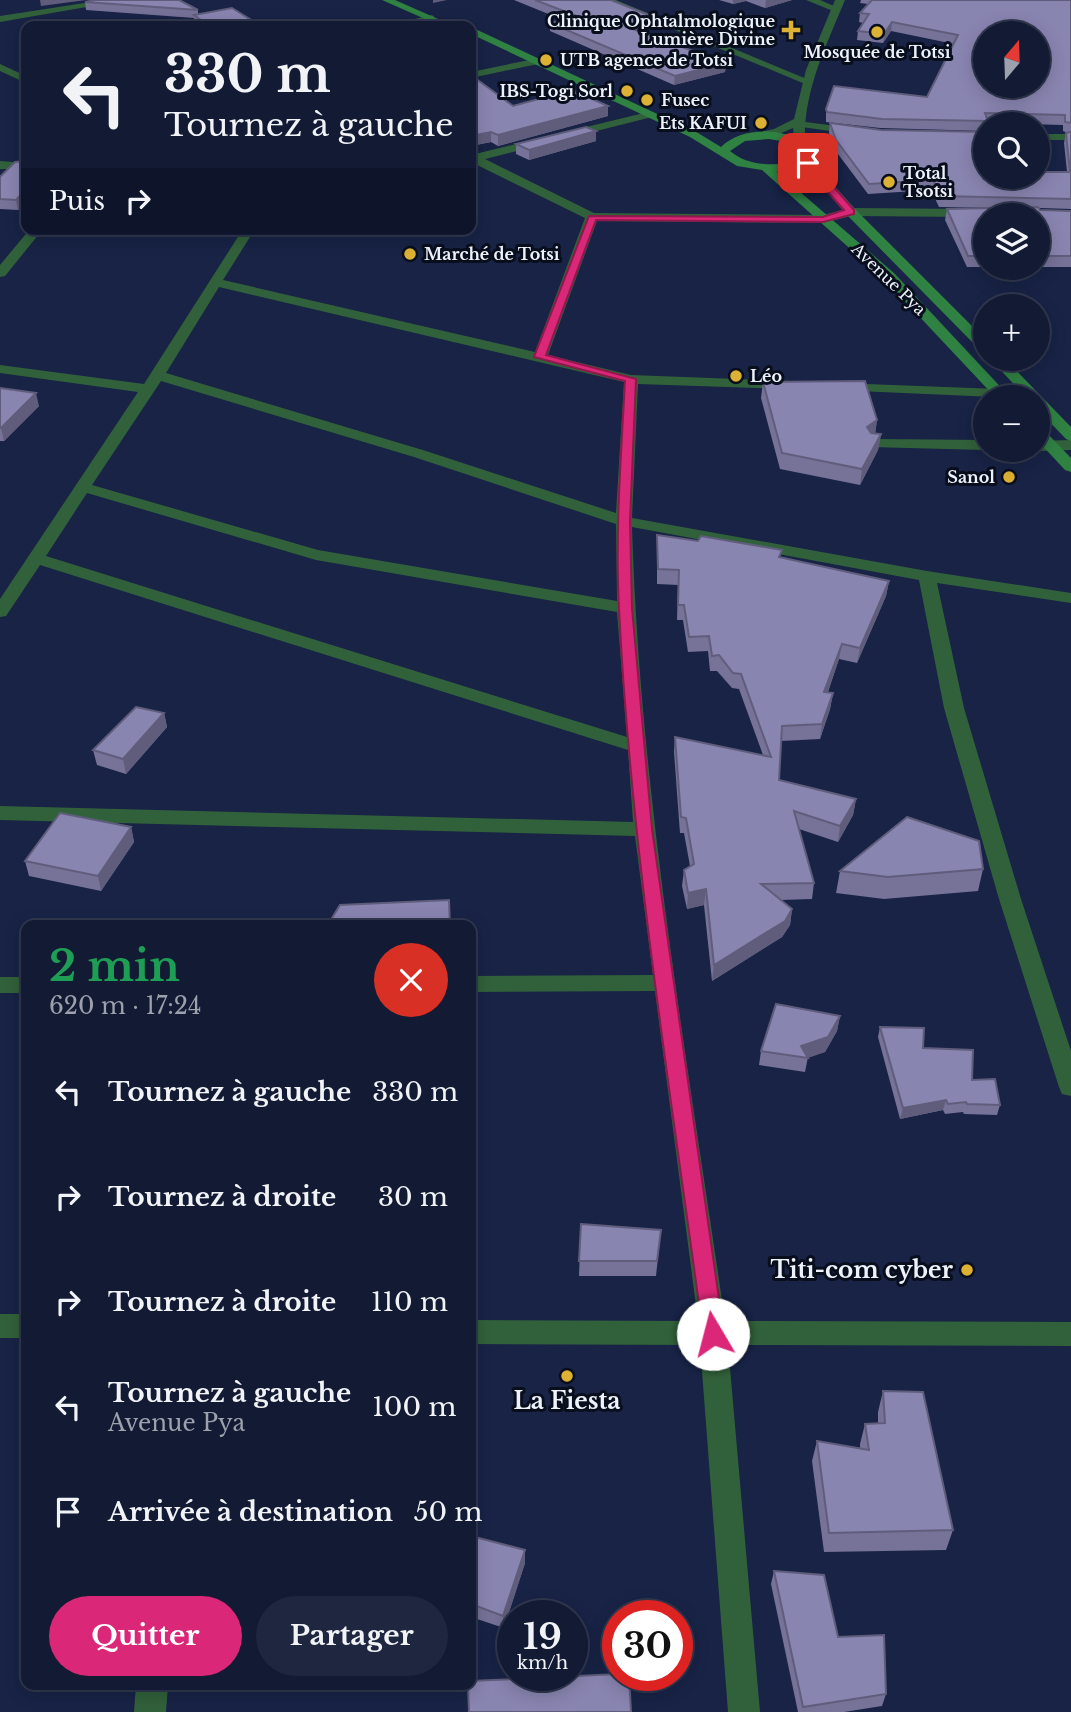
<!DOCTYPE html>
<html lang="fr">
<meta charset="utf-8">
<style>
:root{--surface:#121a34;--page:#1f2740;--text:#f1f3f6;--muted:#9ca1ac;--line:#31384f;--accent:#db2777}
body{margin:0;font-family:"Libre Baskerville",serif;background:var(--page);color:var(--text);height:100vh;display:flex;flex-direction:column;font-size:26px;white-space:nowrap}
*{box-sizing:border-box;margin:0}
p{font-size:23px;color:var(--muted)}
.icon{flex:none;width:38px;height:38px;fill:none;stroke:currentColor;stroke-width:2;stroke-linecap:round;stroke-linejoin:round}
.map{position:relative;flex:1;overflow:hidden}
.side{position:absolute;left:21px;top:920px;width:455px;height:770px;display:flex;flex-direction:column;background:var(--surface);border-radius:14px;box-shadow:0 4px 18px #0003,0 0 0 2px var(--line)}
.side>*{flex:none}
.hud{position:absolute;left:21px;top:21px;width:455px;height:214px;border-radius:14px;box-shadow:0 4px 18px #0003,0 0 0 2px var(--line);background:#121a34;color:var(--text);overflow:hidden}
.needle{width:46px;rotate:19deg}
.buttons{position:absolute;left:973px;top:21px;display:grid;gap:14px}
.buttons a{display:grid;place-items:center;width:77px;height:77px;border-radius:50%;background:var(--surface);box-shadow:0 4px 18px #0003,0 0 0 2px var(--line);font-size:35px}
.speed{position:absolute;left:497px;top:1600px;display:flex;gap:14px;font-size:35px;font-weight:700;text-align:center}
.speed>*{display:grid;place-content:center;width:91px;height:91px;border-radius:50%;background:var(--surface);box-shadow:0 4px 18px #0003,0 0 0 2px var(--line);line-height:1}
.speed small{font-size:18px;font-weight:400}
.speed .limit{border:10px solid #d22;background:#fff;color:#111}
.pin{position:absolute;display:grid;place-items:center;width:60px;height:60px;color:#fff;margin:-30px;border-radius:14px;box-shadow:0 4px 10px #0006}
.me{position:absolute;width:77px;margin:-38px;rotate:352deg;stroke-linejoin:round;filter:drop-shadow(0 0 5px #0008)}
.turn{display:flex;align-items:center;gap:24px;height:147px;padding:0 28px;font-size:32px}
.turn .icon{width:91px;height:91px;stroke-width:2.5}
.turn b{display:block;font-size:49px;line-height:60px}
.then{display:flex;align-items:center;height:66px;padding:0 28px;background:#0003;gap:14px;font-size:26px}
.round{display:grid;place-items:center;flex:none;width:74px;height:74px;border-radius:37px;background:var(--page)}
.summary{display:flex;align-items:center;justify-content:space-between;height:119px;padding:0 28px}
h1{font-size:42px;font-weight:800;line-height:52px;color:#1e9e55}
.action{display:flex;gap:14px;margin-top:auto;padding:14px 28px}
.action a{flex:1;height:80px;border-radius:42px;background:var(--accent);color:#fff;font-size:28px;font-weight:800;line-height:80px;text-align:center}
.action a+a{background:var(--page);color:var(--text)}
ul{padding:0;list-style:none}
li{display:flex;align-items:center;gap:21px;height:105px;padding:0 28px}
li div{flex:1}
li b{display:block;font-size:26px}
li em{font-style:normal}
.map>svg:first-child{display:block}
</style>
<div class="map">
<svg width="1071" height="1712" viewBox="0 0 1071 1712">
<rect width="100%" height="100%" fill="#182346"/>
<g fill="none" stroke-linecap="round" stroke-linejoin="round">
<g fill="#31613a" fill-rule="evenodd">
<path d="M104,0H127L0,22V16Z"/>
<path d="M603,0H616L814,82L805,84Z"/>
<path d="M806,0H820L841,9L833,11Z"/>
<path d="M431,15L434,16V20L405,26H387Z"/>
<path d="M534,59L538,60V64L471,78V72Z"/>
<path d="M0,64L26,76V83L0,71Z"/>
<path d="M648,112L654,115L652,117L485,159L594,213L823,215L851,208L974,209L980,213L974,217L851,216L823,223L597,221L548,355L631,375L790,381L797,385L790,389L638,384L632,518L927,571L1071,593V603L937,583L964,708L1021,899L1071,1051V1096L1062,1094L1059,1087L999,899L944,708L919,580L632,527C640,794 687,1057 725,1321L1071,1322V1346L728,1345L760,1712H728L700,1345L471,1344V1320L698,1321L655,991L471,992V976L653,975L635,836L0,820V806L633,822L628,750L40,565L6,616L0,617V599L138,392L0,373V365L144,384L243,229H255L223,280L535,352L585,218L471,162V155ZM219,287L624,382L616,513L426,451L166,373ZM161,381L414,457L616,524L617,601L318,550L92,485ZM87,493L316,560L617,612L627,737L46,556Z"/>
<path d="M798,121L859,129L865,132L859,135L794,126L792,124Z"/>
<rect x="1038" y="134" width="33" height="6"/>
<path d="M0,161L26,163V169H0Z"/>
<path d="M30,229H43L5,276L0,277V265Z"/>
<path d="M840,383L999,389L1006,393L1004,396L994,397L835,390L833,387L835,384Z"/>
<path d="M875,439L985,440V450L870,447L867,444Z"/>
<path d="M1071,440V450L1038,451L1034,450H1038V441Z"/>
<rect x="0" y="977" width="26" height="16"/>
<rect x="0" y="1314" width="26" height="24"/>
<path d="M136,1685H168L166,1712H134Z"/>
</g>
<path fill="#31613a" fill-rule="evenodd" d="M835,0H845C826,46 803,92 805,142L795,144L793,128L777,135L751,138V134L774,129L794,119L806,70Z"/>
<g fill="#308243" fill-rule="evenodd">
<path d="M382,0H395L454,26H441Z"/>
<path d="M471,27L698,133L721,147C745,122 800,129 820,154L814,163L855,209L985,339V351L980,350L847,215L805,167L777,172L894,273L1010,397H995L884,279L762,170L737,166L690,137L471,34ZM769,139L793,143L808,154L804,160C780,166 750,168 730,151L745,141Z"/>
<path d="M990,359H1005L1071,427V441L1066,439L1038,410V397H1026Z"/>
<path d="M1038,427L1043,429L1071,458V472L1065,470L1038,441Z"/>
</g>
</g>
<g fill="#767298">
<path d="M514,0H611L659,27L640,32L726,63L725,72L674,85L550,31V23L563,20Z"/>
<path d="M719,0H792L765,8L746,1L733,4Z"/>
<path d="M861,0H1071V209L1039,208L1040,210L1071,211V267H1038V215H985V267H967L945,220L947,209L1007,208L939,207L931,190L868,194L835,150L829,133L830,123L985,177L1067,172L1064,143L1066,133H1068L1063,131V125L988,123L985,124V131L880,128L826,122V109L927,97L954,44L891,31L883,43L857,40L858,31L863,23L859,22L860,13L868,4L860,3Z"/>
<path d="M85,2L198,10V14L261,26H198L195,24L194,18L86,10Z"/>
<path d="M471,75L513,106L608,116L498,146L491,142L476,145L471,142Z"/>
<path d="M596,131V141L529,160L516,154V144Z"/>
<path d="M26,151V201L18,210L0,209V177L26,161Z"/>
<path d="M763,382L877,420L875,433L881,434L878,450L860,485L780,469L761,398Z"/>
<path d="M0,388L39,406L4,441H0Z"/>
<path d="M657,535L781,558L889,581L886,596L857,663L839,659L828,692L833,693L830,709L820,739L781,741L779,780L856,799L853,815L838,842L799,829L814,883L812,899L781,900L792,909L790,925L782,937L712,981L704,905L687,909L682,886L684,870L690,866L684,833H680L674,752L675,737L763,755L739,689L732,688L717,671H710L708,651L688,652L683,620H677L678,585L657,584Z"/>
<path d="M164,713L167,727L126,774L97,765L93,750Z"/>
<path d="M131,827L134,842L101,891L29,876L25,861Z"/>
<path d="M983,869L978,891L884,899L836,893L840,871Z"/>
<path d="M840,1016L837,1031L825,1052L808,1057L805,1072L759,1065L761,1051Z"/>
<path d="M880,1027L923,1048L972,1080L1000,1105L997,1115L964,1114L963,1112L945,1114L943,1110L900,1119L878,1037Z"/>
<path d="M581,1224L661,1230L656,1276H579Z"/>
<path d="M883,1391L953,1530L946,1550L824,1552L812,1461L817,1441L860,1448V1444L865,1424L878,1423V1412Z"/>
<path d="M471,1536L525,1563L504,1628L471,1617Z"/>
<path d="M774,1571L838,1637L886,1694L882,1706L844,1712H798L771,1584Z"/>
</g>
<g fill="#605d7c">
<path d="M40,0H86L41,6Z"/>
<path d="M433,0H447L433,3Z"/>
<path d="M733,0H746V1L733,4Z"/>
<path d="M766,0H792L765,8Z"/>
<path d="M659,19V27L626,35L627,27Z"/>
<path d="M892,22L891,31L883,43L884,34Z"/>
<path d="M726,63L725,72L674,85L675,76Z"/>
<path d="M608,106V116L498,146V135Z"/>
<path d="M596,131V141L529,160V150Z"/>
<path d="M491,132V142L476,145V135Z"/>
<path d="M26,189V201L18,210L16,200Z"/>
<path d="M36,393L39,406L4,441L1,428Z"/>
<path d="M877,420L875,436L867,427Z"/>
<path d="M881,434L878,450L860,485L862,469Z"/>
<path d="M889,581L886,596L857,663L860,648Z"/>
<path d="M842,644L839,659L822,708L824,692Z"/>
<path d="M833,693L830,709L820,739L822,724Z"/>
<path d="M164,713L167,727L126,774L123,759Z"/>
<path d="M856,799L853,815L838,842L840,826Z"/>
<path d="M131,827L134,842L101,891L98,876Z"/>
<path d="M706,889L704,905L687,909L688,893Z"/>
<path d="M792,909L790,925L782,937L712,981L714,965Z"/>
<path d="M840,1016L837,1031L825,1052L808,1058L801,1046Z"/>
<path d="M946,1100L943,1110L900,1119L903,1108Z"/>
<path d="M525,1550V1563L504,1628L503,1616Z"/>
</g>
<g fill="#8985b1" stroke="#605d7c" stroke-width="2" fill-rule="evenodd">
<path d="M95,0H179L198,10L85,2Z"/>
<path d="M535,0H611L659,19L627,27L726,63L675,76L550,23L577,16Z"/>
<path d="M872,0H1071V123L1065,122V115L985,113L988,121L882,119L827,112L826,109L834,86L927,97L958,35L892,22L884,34L858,31L869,14L860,13ZM985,33H1038V86H985Z"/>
<path d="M232,8L261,26H209L194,15Z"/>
<path d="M471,75L513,106L572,90L608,106L498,135L491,132L476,135L471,132Z"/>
<path d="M830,123L881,130L985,132V177H1038V172H1070L1066,133L1071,132V199L941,196L933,180L869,184L836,140Z"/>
<path d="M586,127L596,131L529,150L516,144Z"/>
<path d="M26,151V189L16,200L0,199V177L15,162L26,161Z"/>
<path d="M1038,207L1040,210L1071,211V256H1038V215H985V256H968L947,209Z"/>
<path d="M865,381L877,420L867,427L871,433L881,434L862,469L782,453L763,382Z"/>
<path d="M0,388L36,393L1,428H0Z"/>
<path d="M657,535L698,541L701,536L782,550L779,557L889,581L860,648L842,644L824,692L833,693L822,724L782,726L779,780L856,799L840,826L794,811L814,883L761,884L792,909L785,921L714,965L706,889L688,893L684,870L694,864L686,818L681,817L675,737L771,757L741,674L733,673L719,655L712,656L709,636L689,637L684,605H678L679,570L658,569Z"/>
<path d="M136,707L164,713L123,759L93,750Z"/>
<path d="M60,813L131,827L98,876L25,861Z"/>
<path d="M907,817L979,841L983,869L888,877L840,871Z"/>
<path d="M449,900L450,926H327L340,905Z"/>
<path d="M776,1004L840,1016L828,1037L801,1046L808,1058L761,1051Z"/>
<path d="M880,1027L924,1028L923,1048L973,1050L972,1080L995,1079L1000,1105L967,1104L966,1102L948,1104L946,1100L903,1108Z"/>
<path d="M581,1224L661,1230L657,1261H579Z"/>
<path d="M883,1391L923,1392L953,1530L829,1533L817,1441L869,1450L865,1424L885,1423Z"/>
<path d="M471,1536L525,1550L503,1616L471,1604Z"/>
<path d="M774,1571L824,1575L838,1637L884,1635L886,1694L803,1707Z"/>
<path d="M618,1674V1675H629L631,1712H469L468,1685H471V1681Z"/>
</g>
<path fill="#db2777" stroke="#8e194d" stroke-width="2" d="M804,161H811L854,210V214L823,222L596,220L546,355L636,379L630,521L632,608L652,829L724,1334L721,1341L713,1344L706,1341L703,1334C671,1093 631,852 619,609C615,533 621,457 625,381L534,357L589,216L823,217L844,210L804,165Z"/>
<g fill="#ddb133" stroke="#090e1d" stroke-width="2.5">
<path d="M787.5 19.5h7v7h7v7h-7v7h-7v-7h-7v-7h7z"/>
<circle cx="877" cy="32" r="7"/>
<circle cx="546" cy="60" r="7"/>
<circle cx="627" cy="91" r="7"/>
<circle cx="647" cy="100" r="7"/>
<circle cx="761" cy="123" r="7"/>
<circle cx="889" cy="182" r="7"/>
<circle cx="410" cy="254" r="7"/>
<circle cx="736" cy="376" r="7"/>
<circle cx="1009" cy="477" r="7"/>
<circle cx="967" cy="1270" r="7"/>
<circle cx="567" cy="1376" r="7"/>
</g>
<g text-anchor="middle" stroke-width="6" stroke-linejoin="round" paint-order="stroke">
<g font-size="16" font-weight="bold" fill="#eef2fb" stroke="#090e1d" text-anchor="start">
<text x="775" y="27" text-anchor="end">Clinique Ophtalmologique<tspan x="775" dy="18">Lumière Divine</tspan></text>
<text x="877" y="58" text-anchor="middle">Mosquée de Totsi</text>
<text x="560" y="66">UTB agence de Totsi</text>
<text x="613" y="97" text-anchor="end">IBS-Togi Sorl</text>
<text x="661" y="106">Fusec</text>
<text x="747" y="129" text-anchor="end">Ets KAFUI</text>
<text x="903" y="179">Total<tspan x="903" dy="18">Tsotsi</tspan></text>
<text x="424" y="260">Marché de Totsi</text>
<text x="750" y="382">Léo</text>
<text x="995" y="483" text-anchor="end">Sanol</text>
</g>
<g font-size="16" fill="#eef2fb" stroke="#090e1d">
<text transform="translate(889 279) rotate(44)" y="6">Avenue Pya</text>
</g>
<g font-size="23" font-weight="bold" fill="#eef2fb" stroke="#090e1d" text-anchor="end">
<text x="953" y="1278">Titi-com cyber</text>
<text x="567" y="1409" text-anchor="middle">La Fiesta</text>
</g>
</g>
</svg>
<div class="buttons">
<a><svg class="needle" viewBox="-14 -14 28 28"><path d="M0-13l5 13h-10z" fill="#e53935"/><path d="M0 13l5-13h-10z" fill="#9ca1ac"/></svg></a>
<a><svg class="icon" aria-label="search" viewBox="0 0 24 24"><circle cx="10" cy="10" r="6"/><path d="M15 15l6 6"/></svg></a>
<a><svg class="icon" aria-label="layers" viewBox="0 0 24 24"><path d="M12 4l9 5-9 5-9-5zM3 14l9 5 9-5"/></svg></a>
<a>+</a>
<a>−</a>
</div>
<div class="speed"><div>19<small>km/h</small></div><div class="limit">30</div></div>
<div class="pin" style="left:808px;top:163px;background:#d93025"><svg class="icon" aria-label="arrive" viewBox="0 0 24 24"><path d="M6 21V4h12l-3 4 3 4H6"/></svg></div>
<svg class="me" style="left:713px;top:1334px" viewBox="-20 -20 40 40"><circle r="19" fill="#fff"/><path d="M0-13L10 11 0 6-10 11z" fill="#db2777"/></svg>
<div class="hud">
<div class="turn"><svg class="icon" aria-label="left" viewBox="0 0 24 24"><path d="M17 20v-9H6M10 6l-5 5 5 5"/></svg><div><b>330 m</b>Tournez à gauche</div></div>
<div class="then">Puis<svg class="icon" aria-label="right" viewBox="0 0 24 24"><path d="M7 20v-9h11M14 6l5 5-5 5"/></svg></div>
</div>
<section class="side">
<div class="summary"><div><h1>2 min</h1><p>620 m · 17:24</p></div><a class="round" style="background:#d93025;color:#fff"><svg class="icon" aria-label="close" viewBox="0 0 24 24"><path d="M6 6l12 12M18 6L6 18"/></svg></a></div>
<ul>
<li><svg class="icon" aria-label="left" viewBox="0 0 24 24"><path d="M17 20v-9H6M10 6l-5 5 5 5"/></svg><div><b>Tournez à gauche</b></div><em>330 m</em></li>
<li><svg class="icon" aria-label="right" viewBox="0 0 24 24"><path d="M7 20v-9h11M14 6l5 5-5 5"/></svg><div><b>Tournez à droite</b></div><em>30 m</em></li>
<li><svg class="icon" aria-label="right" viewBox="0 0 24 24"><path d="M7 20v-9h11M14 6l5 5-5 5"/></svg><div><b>Tournez à droite</b></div><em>110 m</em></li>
<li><svg class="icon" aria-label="left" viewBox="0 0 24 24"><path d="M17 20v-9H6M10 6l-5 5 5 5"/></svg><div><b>Tournez à gauche</b><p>Avenue Pya</p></div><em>100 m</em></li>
<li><svg class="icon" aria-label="arrive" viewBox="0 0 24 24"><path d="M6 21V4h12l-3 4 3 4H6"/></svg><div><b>Arrivée à destination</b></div><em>50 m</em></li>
</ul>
<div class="action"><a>Quitter</a><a>Partager</a></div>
</section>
</div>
